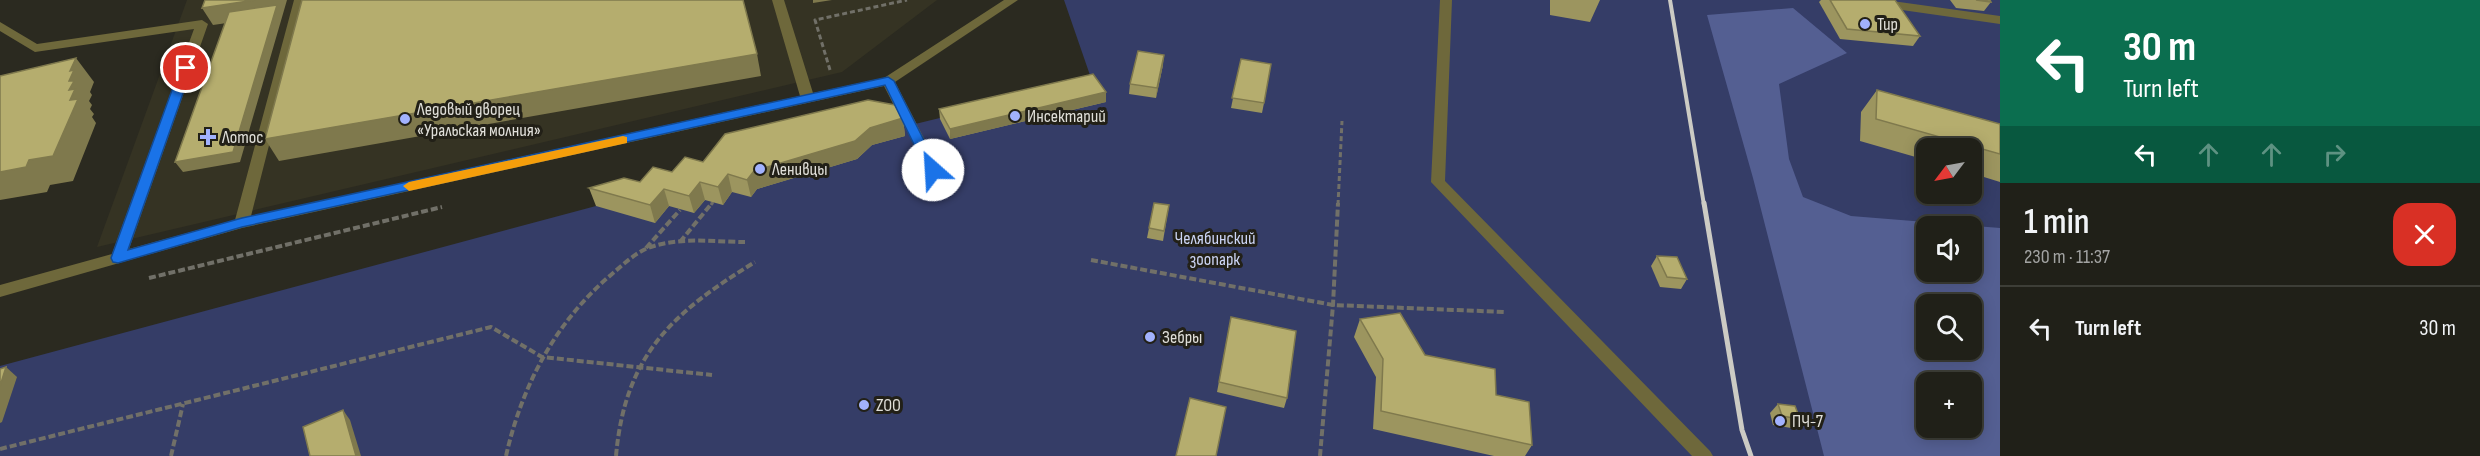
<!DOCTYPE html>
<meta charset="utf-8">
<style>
:root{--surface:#202018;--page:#2d2d25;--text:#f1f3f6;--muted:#a2a3a2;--line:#3d3e37}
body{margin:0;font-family:"Sofia Sans Condensed",sans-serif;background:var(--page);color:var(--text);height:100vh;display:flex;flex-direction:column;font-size:22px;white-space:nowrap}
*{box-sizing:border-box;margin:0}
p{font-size:20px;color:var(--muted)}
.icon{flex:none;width:33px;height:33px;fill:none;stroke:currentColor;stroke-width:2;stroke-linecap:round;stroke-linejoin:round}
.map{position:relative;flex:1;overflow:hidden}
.sheet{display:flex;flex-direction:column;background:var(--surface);width:480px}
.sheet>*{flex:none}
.hud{background:#0b6e4f;color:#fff;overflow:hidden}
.needle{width:39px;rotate:238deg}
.controls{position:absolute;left:1916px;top:138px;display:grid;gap:12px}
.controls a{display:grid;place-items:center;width:66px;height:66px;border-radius:12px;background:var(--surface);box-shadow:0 3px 15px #0003,0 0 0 2px var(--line);font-size:30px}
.pin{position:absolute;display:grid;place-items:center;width:51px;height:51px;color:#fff;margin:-26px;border:3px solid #fff;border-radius:50%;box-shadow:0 2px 6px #0007}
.me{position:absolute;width:66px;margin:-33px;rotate:334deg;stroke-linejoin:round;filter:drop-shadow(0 0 4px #0008)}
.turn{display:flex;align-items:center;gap:21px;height:126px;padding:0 24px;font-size:27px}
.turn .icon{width:78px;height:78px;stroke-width:2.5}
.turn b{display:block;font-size:42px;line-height:51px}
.lanes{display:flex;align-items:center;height:57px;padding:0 24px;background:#0003;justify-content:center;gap:30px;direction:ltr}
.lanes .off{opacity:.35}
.round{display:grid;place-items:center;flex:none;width:63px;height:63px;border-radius:18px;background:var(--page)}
.headline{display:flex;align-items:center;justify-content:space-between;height:102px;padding:0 24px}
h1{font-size:36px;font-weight:600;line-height:45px}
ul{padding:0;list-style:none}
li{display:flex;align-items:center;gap:18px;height:84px;padding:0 24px;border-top:2px solid var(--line)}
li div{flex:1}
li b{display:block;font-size:22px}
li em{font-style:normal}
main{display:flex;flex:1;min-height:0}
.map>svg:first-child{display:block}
</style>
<main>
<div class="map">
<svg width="2000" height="456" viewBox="0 0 2000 456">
<rect width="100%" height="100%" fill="#2b2a20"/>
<path fill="#353323" d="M187,0H937L842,72L97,247Z"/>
<path fill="#353d67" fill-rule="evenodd" d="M1064,0H2000V456H0V366L596,206L870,118L911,125L1092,81ZM1926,148H1971V194H1926ZM1926,226H1971V272H1926ZM1926,304H1971V350H1926ZM1926,382H1971V428H1926Z"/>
<path fill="#545f92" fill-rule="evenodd" d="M1793,8L1847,53L1779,84L1789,159L1803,197L1851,216L2000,228V456H1824L1753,178L1707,15ZM1926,226H1971V272H1926ZM1926,304H1971V350H1926ZM1926,382H1971V428H1926Z"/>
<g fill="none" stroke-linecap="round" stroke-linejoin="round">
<g stroke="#717068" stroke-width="3" stroke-dasharray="5 3" stroke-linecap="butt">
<path d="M830,70L815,20L907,0"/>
<path d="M808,174L810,177"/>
<path d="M711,205L713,202"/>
<path d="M1338,205L1342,121"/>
</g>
<g stroke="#717068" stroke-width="4" stroke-dasharray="7 3" stroke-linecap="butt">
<path d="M680,242L712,203"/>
<path d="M646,248L680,210"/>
<path d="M1091,260L1333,305L1505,312"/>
<path d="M149,278L442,207"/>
<path d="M0,449L491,327L542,357L712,375"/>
<path d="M171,456L183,404"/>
<path d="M506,456C522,385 556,321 612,274C625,263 638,250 654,246C683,237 716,242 745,242"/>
<path d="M616,456C625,355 672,313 755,262"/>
<path d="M1320,456L1333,305L1338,203"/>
</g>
<g fill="#6e683b" fill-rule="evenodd">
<path d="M294,0H306L251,216L800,96L772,0H784L813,93L884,78L1004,0H1018L895,82L940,169L938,172H928L884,86L242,228L0,297V285L112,254L194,29L35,52L0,31V22L37,44L202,20L208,24L129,249L235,220Z"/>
<path d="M1440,0H1452L1445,181L1710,451L1713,456H1692L1431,182Z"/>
<path d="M1854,0H1885L2000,16V24L1860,4Z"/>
</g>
<path stroke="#cccbc4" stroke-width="4" d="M1670,0L1704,205"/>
<path stroke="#cccbc4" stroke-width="5" d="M1704,203L1742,430L1751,456"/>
</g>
<g fill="#9c955f">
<path d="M1550,0H1600L1590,22L1550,15Z"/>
<path d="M1821,0H1895L1920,36L1913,46L1840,39L1819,2Z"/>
<path d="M1950,0H1990L1991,2L1984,11L1956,8Z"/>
<path d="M1241,59L1264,103L1262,113L1231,108Z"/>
<path d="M1163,65L1156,98L1129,94L1130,84Z"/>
<path d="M1877,90L2000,124V182L1971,173V148H1926V160L1860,141L1861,112Z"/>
<path d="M1106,102L950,139L940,119L939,109Z"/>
<path d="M903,118L905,136L872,145L857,159L757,189L751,197L732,192L723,205L705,200L694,213L669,206L655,223L596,206L589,188L640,182L672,172Z"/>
<path d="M1169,205L1163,241L1147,238L1149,228Z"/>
<path d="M1657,256L1687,279L1681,289L1660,287L1651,266Z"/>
<path d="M1360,319L1496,395L1532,445L1525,456H1494L1373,429L1376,377L1354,337Z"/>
<path d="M1229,327L1287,398L1284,408L1217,392Z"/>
<path d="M1778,404L1800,419L1791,428L1773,425L1770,413Z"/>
</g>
<g fill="#7f794d">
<path d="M255,0H287L240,162L183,172L175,162L274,16L213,25L202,8Z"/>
<path d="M813,0H832L813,3Z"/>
<path d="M757,54L761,76L279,161L265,139Z"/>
<path d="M1164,55L1163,65L1156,98L1157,88Z"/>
<path d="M76,58L94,82L90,92L92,95L89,101L92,105L90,109L94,114L92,117L96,123L73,181L50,185L47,192L0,200V172L29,160L70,100L69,81L70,71Z"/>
<path d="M1106,92V102L950,139V129Z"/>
<path d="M903,118L905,136L872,145L857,159L757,189L751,197L747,180L754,171L870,128Z"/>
<path d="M728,174L732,192L723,205L718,187Z"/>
<path d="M700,182L705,200L694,213L689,196Z"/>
<path d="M664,189L669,206L655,223L650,205Z"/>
<path d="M6,367L17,377L2,422L0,423V386Z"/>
<path d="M343,410L350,420L361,456H356Z"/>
</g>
<g fill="#b5ad6e" stroke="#7f794d" stroke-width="1.5">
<path d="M205,0H255L202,8Z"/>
<path d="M302,0H743L757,54L265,139Z"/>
<path d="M1830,0H1895L1920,36L1847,29Z"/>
<path d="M1976,0H1990L1991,2Z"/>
<path d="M277,5L233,152L175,162L229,12Z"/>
<path d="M1138,51L1164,55L1157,88L1130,84Z"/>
<path d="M76,58L70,71L74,70L69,81H74L69,90L75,89L70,100L78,99L53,156L29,160L26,167L0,172V76Z"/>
<path d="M1241,59L1271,64L1264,103L1232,98Z"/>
<path d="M1093,74L1106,92L950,129L939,109Z"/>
<path d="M1877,90L2000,124V154L1876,119Z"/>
<path d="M868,100L895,105L903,118L870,128L855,141L754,171L747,180L728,174L718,187L700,182L689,196L664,189L650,205L589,188L624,178L640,182L653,167L672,172L685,157L703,162L725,134Z"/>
<path d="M1154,203L1169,205L1164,231L1149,228Z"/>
<path d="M1657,256L1677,257L1687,279L1667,277Z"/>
<path d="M1400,313L1425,355L1495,369L1496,395L1529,402L1532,445L1381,411L1383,359L1360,319Z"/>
<path d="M1231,317L1296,331L1287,398L1219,382Z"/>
<path d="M6,367L0,386V369Z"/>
<path d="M1190,398L1226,407L1216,456H1176Z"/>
<path d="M1778,404L1795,406L1800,419L1782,416Z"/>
<path d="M343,410L356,456H310L303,427Z"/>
</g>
<path fill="#1a73e8" stroke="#114b97" stroke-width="1.5" d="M186,65L192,68L128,250L242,218L888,77L894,81L939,170L933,174L928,173L885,85L242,227L118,263L113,262L111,258L180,68Z"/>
<path fill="#f59e0b" d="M623,136L627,137V143L409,191L403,186L409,182Z"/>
<g fill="#a2b2fd" stroke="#222017" stroke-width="2">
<circle cx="1865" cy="24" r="6"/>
<circle cx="1015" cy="116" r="6"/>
<circle cx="405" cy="119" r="6"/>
<path d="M205 128h6v6h6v6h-6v6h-6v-6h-6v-6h6z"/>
<circle cx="760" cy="169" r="6"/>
<circle cx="1150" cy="337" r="6"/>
<circle cx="864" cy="405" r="6"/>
<circle cx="1780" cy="421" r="6"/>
</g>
<g text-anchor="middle" stroke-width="6" stroke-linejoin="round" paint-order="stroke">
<g font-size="18" fill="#e0dfd9" stroke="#222017" text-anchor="start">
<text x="1877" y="30">Тир</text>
<text x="417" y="115">Ледовый дворец<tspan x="417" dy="21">«Уральская молния»</tspan></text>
<text x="1027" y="122">Инсектарий</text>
<text x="222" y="143">Лотос</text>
<text x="772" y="175">Ленивцы</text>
<text x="1162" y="343">Зебры</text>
<text x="876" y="411">ZOO</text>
<text x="1792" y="427">ПЧ-7</text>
</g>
<g font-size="18" fill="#ccd5f5" stroke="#222017">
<text x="1215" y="244">Челябинский<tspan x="1215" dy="21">зоопарк</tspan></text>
</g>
</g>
</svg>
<div class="controls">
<a><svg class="needle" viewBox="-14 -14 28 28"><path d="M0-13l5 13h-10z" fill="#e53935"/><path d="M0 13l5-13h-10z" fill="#a2a3a2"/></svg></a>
<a><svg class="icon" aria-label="sound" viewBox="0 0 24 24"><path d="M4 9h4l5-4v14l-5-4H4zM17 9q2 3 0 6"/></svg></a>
<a><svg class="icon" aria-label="search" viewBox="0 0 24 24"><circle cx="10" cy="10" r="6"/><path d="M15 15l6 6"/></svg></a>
<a>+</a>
</div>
<div class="pin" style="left:186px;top:68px;background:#d93025"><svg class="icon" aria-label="arrive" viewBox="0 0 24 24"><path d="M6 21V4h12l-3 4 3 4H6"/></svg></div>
<svg class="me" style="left:933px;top:170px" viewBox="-20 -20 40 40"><circle r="19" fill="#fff"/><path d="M0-13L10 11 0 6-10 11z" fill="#1a73e8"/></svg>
</div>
<section class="sheet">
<div class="hud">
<div class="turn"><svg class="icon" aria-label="left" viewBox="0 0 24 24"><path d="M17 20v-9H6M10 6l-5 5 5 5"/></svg><div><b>30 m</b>Turn left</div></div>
<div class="lanes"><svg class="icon" aria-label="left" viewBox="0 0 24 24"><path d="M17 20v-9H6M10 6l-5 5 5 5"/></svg><svg class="icon off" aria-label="ahead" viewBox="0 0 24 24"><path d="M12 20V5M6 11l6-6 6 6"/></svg><svg class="icon off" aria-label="ahead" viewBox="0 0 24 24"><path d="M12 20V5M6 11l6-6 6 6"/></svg><svg class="icon off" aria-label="right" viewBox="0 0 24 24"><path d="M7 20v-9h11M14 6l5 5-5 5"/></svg></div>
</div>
<div class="headline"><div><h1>1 min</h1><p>230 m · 11:37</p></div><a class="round" style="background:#d93025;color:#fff"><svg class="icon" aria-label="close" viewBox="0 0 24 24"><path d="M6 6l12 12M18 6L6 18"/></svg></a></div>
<ul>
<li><svg class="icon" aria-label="left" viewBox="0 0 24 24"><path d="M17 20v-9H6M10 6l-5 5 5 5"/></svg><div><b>Turn left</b></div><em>30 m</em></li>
</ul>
</section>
</main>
